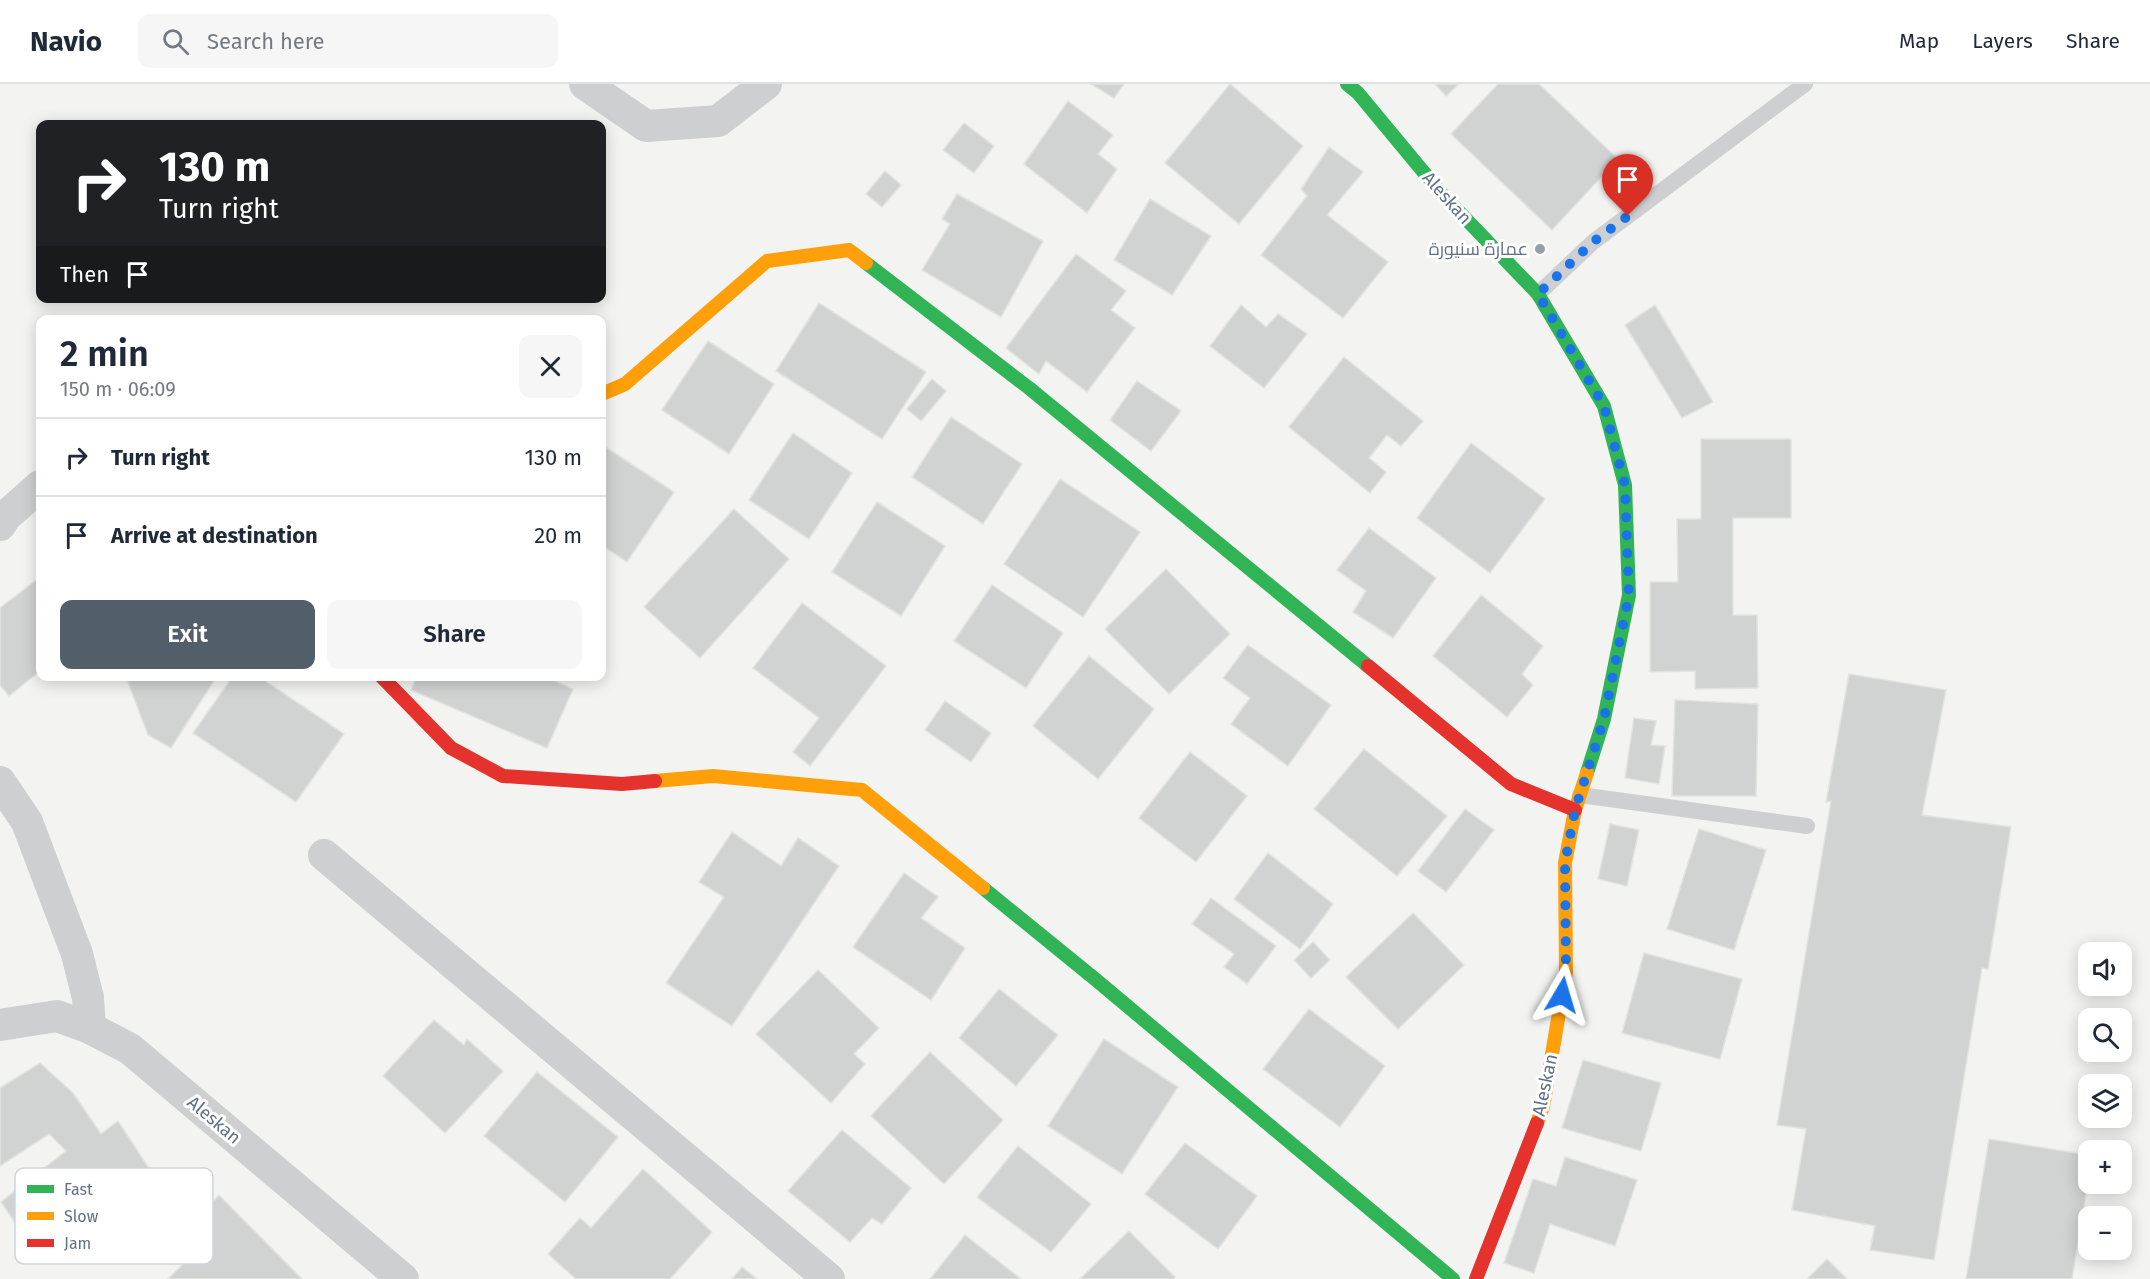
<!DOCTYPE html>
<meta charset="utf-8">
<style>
:root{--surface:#fff;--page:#f6f6f7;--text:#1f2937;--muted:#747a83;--line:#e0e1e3;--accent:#535e6b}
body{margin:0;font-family:"Fira Sans",Cairo,sans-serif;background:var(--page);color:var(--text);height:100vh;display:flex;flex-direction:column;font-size:22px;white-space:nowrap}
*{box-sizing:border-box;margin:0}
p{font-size:20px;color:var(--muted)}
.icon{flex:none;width:33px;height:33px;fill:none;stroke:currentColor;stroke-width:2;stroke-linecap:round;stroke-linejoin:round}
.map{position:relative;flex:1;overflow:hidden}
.drawer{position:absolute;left:36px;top:231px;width:570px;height:366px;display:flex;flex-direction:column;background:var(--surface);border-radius:12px;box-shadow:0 3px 15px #0003}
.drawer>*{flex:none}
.top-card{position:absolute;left:36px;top:36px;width:570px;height:183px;border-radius:12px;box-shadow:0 3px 15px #0003;background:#202124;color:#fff;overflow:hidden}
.fabs{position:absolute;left:2078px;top:858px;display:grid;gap:12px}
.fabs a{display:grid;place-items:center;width:54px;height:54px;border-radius:12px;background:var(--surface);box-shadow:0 3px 15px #0003;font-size:30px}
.pin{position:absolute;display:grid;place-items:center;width:51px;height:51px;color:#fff;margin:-62px -26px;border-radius:50% 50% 50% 0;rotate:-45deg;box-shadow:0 0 6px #0007}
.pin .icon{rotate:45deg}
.me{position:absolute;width:66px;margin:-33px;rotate:7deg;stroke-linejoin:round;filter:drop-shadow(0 0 4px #0008)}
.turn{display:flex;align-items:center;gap:21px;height:126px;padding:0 24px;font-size:27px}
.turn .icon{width:78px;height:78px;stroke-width:2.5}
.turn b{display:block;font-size:42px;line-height:51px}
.then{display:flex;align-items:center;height:57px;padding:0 24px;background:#0003;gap:12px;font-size:22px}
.round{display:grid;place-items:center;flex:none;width:63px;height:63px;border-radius:12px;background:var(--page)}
.headline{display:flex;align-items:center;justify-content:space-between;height:102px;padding:0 24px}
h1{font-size:36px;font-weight:600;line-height:45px}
.button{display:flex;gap:12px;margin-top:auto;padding:12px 24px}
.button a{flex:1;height:69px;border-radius:12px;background:var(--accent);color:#fff;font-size:24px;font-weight:600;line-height:69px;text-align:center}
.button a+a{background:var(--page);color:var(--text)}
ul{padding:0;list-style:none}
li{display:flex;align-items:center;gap:18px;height:78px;padding:0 24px;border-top:2px solid var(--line)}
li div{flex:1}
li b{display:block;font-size:22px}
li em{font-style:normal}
header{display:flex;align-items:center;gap:36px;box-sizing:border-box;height:84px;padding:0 30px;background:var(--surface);border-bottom:2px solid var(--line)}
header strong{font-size:28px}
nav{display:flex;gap:33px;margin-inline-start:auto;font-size:21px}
.search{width:420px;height:54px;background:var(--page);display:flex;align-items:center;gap:15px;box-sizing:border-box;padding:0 21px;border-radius:12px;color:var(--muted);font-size:22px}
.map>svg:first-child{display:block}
</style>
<header>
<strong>Navio</strong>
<div class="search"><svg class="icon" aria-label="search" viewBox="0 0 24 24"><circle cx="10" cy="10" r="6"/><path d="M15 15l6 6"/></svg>Search here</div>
<nav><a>Map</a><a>Layers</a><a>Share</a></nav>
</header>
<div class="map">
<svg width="2150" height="1195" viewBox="0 0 2150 1195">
<rect width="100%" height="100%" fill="#f3f4f1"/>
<g fill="#d1d2d2" stroke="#e2e3e1" stroke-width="1.5">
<path d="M1091,0H1124L1114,14Z"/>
<path d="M1230,0L1303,62L1239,140L1165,79Z"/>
<path d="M1435,0H1459L1446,12Z"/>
<path d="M1498,0H1539L1618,75L1552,146L1451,50Z"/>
<path d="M1068,17L1113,51L1098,70L1117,85L1087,129L1024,80Z"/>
<path d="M964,39L994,62L974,89L943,66Z"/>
<path d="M1329,63L1363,88L1327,131L1388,178L1343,234L1261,171L1307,112L1301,105Z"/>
<path d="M885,87L901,101L882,123L866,110Z"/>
<path d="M957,110L1043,157L1001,233L922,186L950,140L942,135Z"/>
<path d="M1150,115L1211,152L1172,211L1114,176Z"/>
<path d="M1076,170L1126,207L1111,226L1135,244L1087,308L1046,277L1039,290L1006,264Z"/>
<path d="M819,219L926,288L882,355L776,287Z"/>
<path d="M1241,221L1266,243L1278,230L1307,250L1264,304L1210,262Z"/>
<path d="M1655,221L1713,318L1682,334L1625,241Z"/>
<path d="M708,257L774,300L729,370L662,326Z"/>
<path d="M1344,273L1423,337L1401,362L1387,351L1369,374L1386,388L1370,409L1289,343Z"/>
<path d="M932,295L946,307L921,337L907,325Z"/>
<path d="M1137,297L1181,327L1151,367L1110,336Z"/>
<path d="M951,333L1022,380L983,440L912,393Z"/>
<path d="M793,349L852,389L809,455L749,416Z"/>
<path d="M1701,355H1791V434H1733V531H1757L1758,604L1695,605V587L1650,588V498H1678L1677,435H1701Z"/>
<path d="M1471,359L1545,415L1490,489L1417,434Z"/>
<path d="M604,362L674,408L627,478L602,461V367Z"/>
<path d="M1060,395L1140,448L1083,533L1004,480Z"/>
<path d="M877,418L945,462L901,532L832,488Z"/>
<path d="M734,425L789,475L700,574L644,523Z"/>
<path d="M1369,444L1436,494L1393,554L1353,528L1366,507L1337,486Z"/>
<path d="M1166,485L1230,550L1169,610L1105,545Z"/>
<path d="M40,493V587L9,612L0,601V524Z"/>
<path d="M992,501L1063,549L1026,604L954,557Z"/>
<path d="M1481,511L1543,562L1522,590L1533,601L1507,633L1433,572Z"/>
<path d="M802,519L886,582L810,682L793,668L819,634L753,584Z"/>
<path d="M1248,561L1331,621L1288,682L1231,640L1250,614L1223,594Z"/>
<path d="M1089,572L1154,625L1098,695L1033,642Z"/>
<path d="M1849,590L1946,606L1922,731L2011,743L1988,885L1982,884L1934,1176L1870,1166L1875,1142L1792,1126L1806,1045L1777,1041L1831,717L1826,718Z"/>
<path d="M132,592H217L171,664L148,651L128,598Z"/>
<path d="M233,592H258L344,650L296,718L193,649Z"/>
<path d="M417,592H544L573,605L547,664L411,606Z"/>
<path d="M1675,616L1758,620L1756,712H1672Z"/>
<path d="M945,617L991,649L971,678L925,646Z"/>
<path d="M1634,634L1656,637L1651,661L1665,662L1659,700L1625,694Z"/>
<path d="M1364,665L1447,732L1397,792L1314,725Z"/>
<path d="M1190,668L1247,712L1196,778L1139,734Z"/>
<path d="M1465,725L1494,746L1446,808L1418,787Z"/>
<path d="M1610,740L1639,746L1627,802L1598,795Z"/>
<path d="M1699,745L1766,766L1734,866L1667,845Z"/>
<path d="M732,748L781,782L798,754L839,782L732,942L666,899L724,813L699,798Z"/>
<path d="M1268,769L1333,820L1300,865L1234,815Z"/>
<path d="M904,789L938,813L921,834L965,864L931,916L853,863Z"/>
<path d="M1211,814L1276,862L1247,900L1224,883L1234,870L1192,840Z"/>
<path d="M1413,829L1464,881L1398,945L1346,893Z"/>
<path d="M1313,858L1330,876L1311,894L1294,876Z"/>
<path d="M1644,869L1742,895L1720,975L1622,949Z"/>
<path d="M818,886L879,944L854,970L865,980L831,1019L756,950Z"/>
<path d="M999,905L1058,951L1016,1002L959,954Z"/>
<path d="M1309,925L1385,982L1340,1043L1263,985Z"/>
<path d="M434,936L464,961L467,955L503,987L445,1049L383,992Z"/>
<path d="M1104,955L1178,1003L1122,1090L1048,1042Z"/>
<path d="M930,968L1003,1036L944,1100L871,1032Z"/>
<path d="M1583,976L1661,999L1641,1067L1562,1044Z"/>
<path d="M40,979L73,1009L101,1050L118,1037L154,1092L133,1115L41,1177L1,1118L66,1067L49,1050L0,1082V1004Z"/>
<path d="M537,988L618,1053L565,1118L484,1052Z"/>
<path d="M842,1046L911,1104L882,1140L872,1134L850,1158L788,1107Z"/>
<path d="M1989,1055L2088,1071V1098L2072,1195H1966Z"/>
<path d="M1185,1059L1257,1112L1218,1165L1145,1110Z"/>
<path d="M1018,1062L1091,1120L1051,1168L977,1113Z"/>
<path d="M1565,1073L1637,1096L1615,1162L1550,1140L1534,1189L1504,1179L1533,1095L1556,1102Z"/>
<path d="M643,1085L712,1148L670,1195H576L548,1170L580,1134L591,1144Z"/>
<path d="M219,1111L302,1195H168L194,1169L180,1153Z"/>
<path d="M1129,1147L1175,1193L1174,1195H1080Z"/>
<path d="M965,1151L1021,1195H930Z"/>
<path d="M1827,1175L1847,1195H1807Z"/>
<path d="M742,1183L757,1195H732Z"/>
</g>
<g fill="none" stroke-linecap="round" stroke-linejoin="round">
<g stroke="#cecfd0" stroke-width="16">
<path d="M1538,210L1593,158L1805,0"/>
<path d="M1580,711L1807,742"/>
</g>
<g stroke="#cecfd0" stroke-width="32">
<path d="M585,0L646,42L718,37L766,0"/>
<path d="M0,441L6,432L40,402"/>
<path d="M0,698L27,738L77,870L88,914L90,944"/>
<path d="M324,771L829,1195"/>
<path d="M0,941L57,932L90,944L130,965L403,1195"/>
</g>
<g stroke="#30b455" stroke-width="14">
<path d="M1347,0L1358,9L1441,109L1538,210L1604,322L1625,401L1629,511L1604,635L1587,689"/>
<path d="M866,179L1029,304L1368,582"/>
<path d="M983,804L1095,895L1453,1195"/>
</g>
<g stroke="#ff9f0a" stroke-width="14">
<path d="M602,310L625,300L767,177L849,166L866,179"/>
<path d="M655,697L713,692L862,706L983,804"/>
<path d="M1537,1039L1543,1023L1566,888L1565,779L1575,726L1587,689"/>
</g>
<g stroke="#e5322d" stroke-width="14">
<path d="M1368,582L1511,700L1575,726"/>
<path d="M381,592L451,664L503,692L622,700L655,697"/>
<path d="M1476,1195L1537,1039"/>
</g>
</g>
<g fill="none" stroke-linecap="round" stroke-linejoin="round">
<path stroke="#1a73e8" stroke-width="10" stroke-dasharray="0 18" d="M1562,911L1566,888L1565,779L1575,726L1604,635L1629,511L1628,489L1625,401L1604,322L1538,210L1593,158L1628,132"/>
</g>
<circle fill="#939faa" stroke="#fff" stroke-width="2" cx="1540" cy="165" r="6"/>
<g text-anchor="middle" stroke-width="6" stroke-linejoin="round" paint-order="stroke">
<g font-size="18" fill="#607184" stroke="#fff">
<text transform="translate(1447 114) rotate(48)" y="6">Aleskan</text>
<text transform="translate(1545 1001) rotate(-78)" y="6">Aleskan</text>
<text transform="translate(214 1036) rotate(40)" y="6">Aleskan</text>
</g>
<g font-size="18" fill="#607184" stroke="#fff" text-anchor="end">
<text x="1528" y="171">عمارة سنيورة</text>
</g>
</g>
<rect x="15" y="1084" width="198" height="96" rx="9" fill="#fff" stroke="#cfd4da" stroke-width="1.5"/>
<rect x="27" y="1101" width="27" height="8" fill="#30b455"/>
<rect x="27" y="1128" width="27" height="8" fill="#ff9f0a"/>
<rect x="27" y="1155" width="27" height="8" fill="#e5322d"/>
<g font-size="16" fill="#607184">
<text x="64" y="1111">Fast</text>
<text x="64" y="1138">Slow</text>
<text x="64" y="1165">Jam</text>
</g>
</svg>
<div class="fabs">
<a><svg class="icon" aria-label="sound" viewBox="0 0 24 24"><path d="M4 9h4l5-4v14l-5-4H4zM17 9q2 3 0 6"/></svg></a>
<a><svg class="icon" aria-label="search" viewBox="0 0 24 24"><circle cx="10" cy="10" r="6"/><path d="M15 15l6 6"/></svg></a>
<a><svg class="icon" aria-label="layers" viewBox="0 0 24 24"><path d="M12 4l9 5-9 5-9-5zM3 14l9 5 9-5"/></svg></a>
<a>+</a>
<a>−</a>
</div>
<div class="pin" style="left:1628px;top:132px;background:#d93025"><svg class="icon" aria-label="arrive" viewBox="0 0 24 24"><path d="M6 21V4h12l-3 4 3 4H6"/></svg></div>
<svg class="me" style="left:1562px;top:911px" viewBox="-20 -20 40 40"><path d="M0-17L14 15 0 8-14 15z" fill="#1a73e8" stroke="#fff" stroke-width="4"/></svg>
<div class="top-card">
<div class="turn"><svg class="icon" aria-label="right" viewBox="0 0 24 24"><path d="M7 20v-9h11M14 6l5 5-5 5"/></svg><div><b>130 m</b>Turn right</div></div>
<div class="then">Then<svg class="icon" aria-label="arrive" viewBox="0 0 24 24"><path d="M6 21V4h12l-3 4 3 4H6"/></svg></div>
</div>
<section class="drawer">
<div class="headline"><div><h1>2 min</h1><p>150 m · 06:09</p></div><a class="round"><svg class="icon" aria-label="close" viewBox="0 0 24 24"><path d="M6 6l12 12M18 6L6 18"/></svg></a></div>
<ul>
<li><svg class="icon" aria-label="right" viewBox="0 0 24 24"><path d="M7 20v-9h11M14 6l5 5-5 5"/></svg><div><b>Turn right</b></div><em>130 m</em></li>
<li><svg class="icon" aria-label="arrive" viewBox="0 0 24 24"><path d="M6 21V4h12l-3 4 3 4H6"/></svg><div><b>Arrive at destination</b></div><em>20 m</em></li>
</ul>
<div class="button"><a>Exit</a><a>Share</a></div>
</section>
</div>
